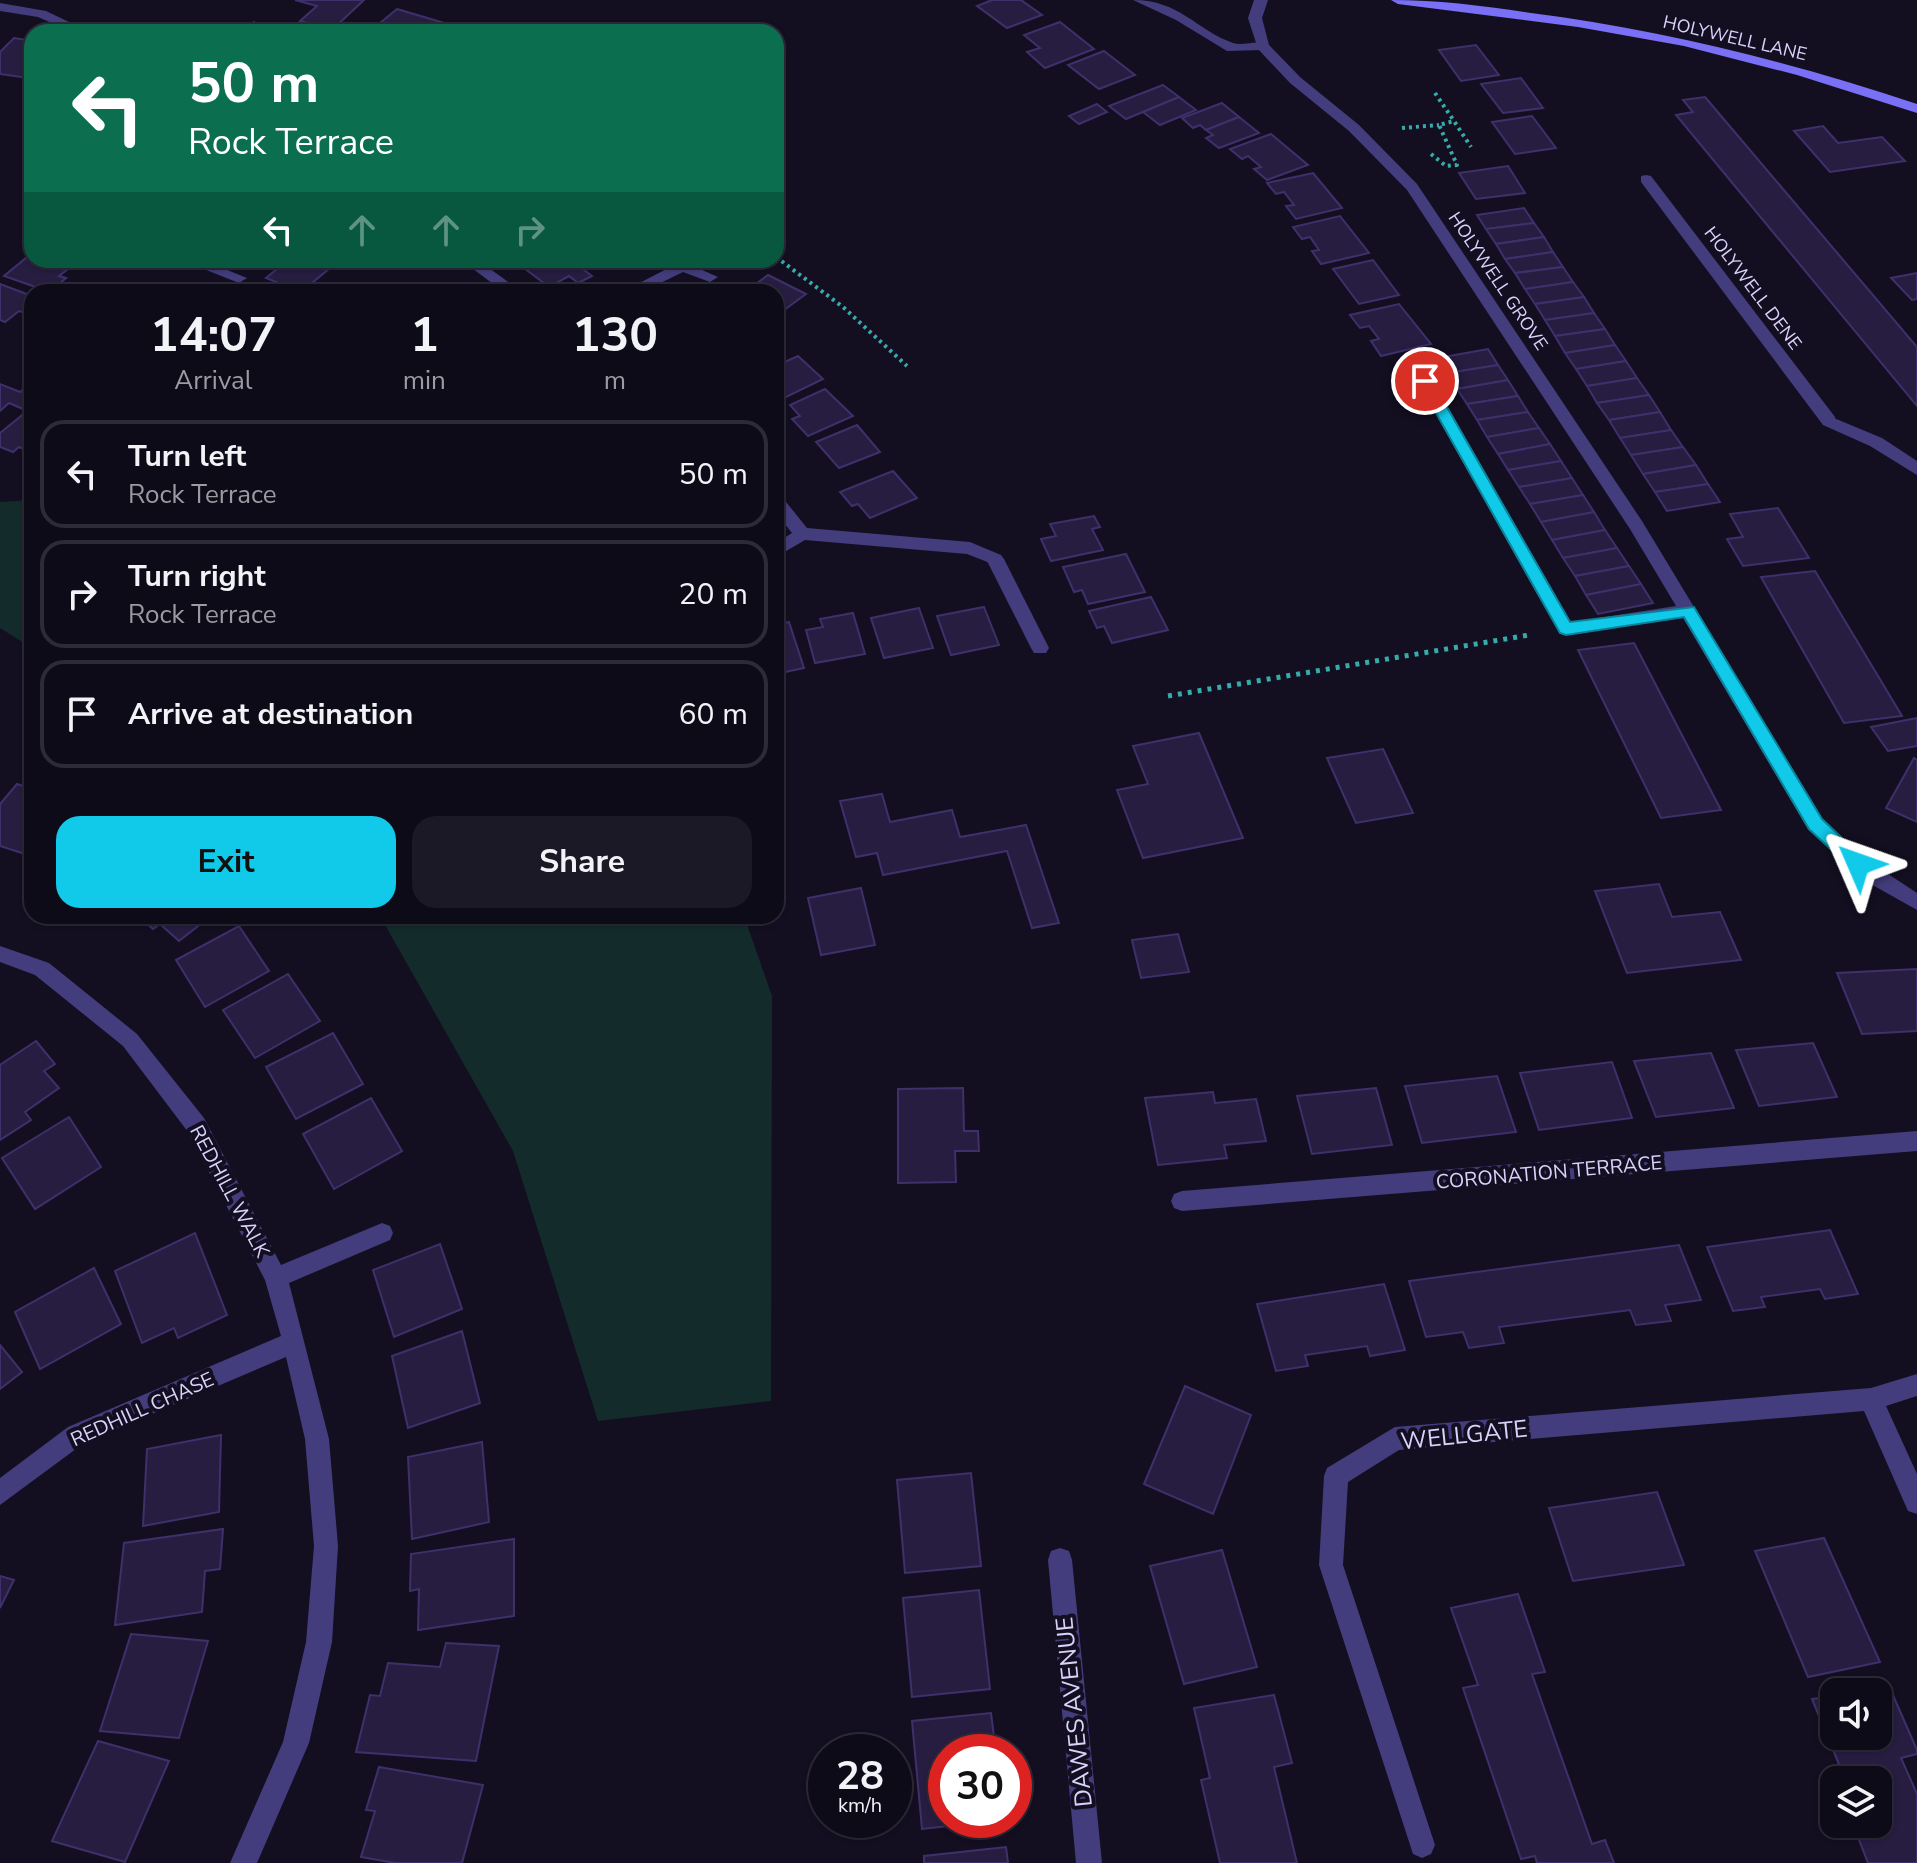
<!DOCTYPE html>
<style>
:root{--surface:#0e0b19;--page:#1c1926;--text:#f1f3f6;--muted:#9b9ba2;--line:#2e2b38;--accent:#11caea}
body{margin:0;font-family:"Nunito Sans",sans-serif;background:var(--page);color:var(--text);height:100vh;display:flex;flex-direction:column;font-size:30px;white-space:nowrap}
*{box-sizing:border-box;margin:0}
p{font-size:26px;color:var(--muted)}
.icon{flex:none;width:44px;height:44px;fill:none;stroke:currentColor;stroke-width:2;stroke-linecap:round;stroke-linejoin:round}
.map{position:relative;flex:1;overflow:hidden}
.sheet{position:absolute;left:24px;top:284px;width:760px;height:640px;display:flex;flex-direction:column;background:var(--surface);border-radius:24px;box-shadow:0 2px 6px #0004,0 0 0 2px var(--line)}
.sheet>*{flex:none}
.top-card{position:absolute;left:24px;top:24px;width:760px;height:244px;border-radius:24px;box-shadow:0 2px 6px #0004,0 0 0 2px var(--line);background:#0b6e4f;color:#fff;overflow:hidden}
.controls{position:absolute;left:1820px;top:1678px;display:grid;gap:16px}
.controls a{display:grid;place-items:center;width:72px;height:72px;border-radius:16px;background:var(--surface);box-shadow:0 2px 6px #0004,0 0 0 2px var(--line);font-size:40px}
.speed{position:absolute;left:808px;top:1734px;display:flex;gap:16px;font-size:40px;font-weight:700;text-align:center}
.speed>*{display:grid;place-content:center;width:104px;height:104px;border-radius:50%;background:var(--surface);box-shadow:0 2px 6px #0004,0 0 0 2px var(--line);line-height:1}
.speed small{font-size:20px;font-weight:400}
.speed .limit{border:12px solid #d22;background:#fff;color:#111}
.pin{position:absolute;display:grid;place-items:center;width:68px;height:68px;color:#fff;margin:-34px;border:4px solid #fff;border-radius:50%;box-shadow:0 2px 8px #0007}
.me{position:absolute;width:88px;margin:-44px;rotate:313deg;stroke-linejoin:round;filter:drop-shadow(0 0 6px #0008)}
.turn{display:flex;align-items:center;gap:28px;height:168px;padding:0 32px;font-size:36px}
.turn .icon{width:104px;height:104px;stroke-width:2.5}
.turn b{display:block;font-size:56px;line-height:68px}
.lanes{display:flex;align-items:center;height:76px;padding:0 32px;background:#0003;justify-content:center;gap:40px;direction:ltr}
.lanes .off{opacity:.35}
.eta{display:flex;justify-content:space-evenly;align-items:center;height:136px;text-align:center}
.eta b{font-size:48px;font-weight:700;line-height:56px}
.action{display:flex;gap:16px;margin-top:auto;padding:16px 32px}
.action a{flex:1;height:92px;border-radius:24px;background:var(--accent);color:#111;font-size:32px;font-weight:700;line-height:92px;text-align:center}
.action a+a{background:var(--page);color:var(--text)}
ul{padding:0;list-style:none}
li{display:flex;align-items:center;gap:24px;height:108px;margin:0 16px 12px;padding:0 16px;border:4px solid var(--line);border-radius:24px}
li div{flex:1}
li b{display:block;font-size:30px}
li em{font-style:normal}
.map>svg:first-child{display:block}
</style>
<div class="map">
<svg width="1917" height="1863" viewBox="0 0 1917 1863">
<rect width="100%" height="100%" fill="#130f21"/>
<g fill="#132b2b">
<path d="M32,500V648L0,628V502Z"/>
<path d="M380,916H744L772,996L771,1401L598,1421L513,1151Z"/>
</g>
<g fill="#261d41" stroke="#3f306b" stroke-width="2">
<path d="M295,0H364L333,29L300,21L317,6Z"/>
<path d="M992,0H1021L1042,15L1007,28L977,6Z"/>
<path d="M397,9L451,25L443,32H369Z"/>
<path d="M1060,22L1094,49L1045,68L1027,52L1040,48L1024,35Z"/>
<path d="M14,38L32,41V74L28,78L0,74V52Z"/>
<path d="M1476,45L1499,75L1461,81L1439,50Z"/>
<path d="M1104,51L1135,75L1099,89L1068,65Z"/>
<path d="M1521,78L1543,108L1503,113L1481,84Z"/>
<path d="M1163,85L1179,97L1126,119L1109,106Z"/>
<path d="M1179,97L1196,110L1160,125L1143,112Z"/>
<path d="M1705,97L1917,347V406L1676,115L1693,112L1683,100Z"/>
<path d="M1222,103L1239,117L1206,130L1200,125L1193,128L1182,118Z"/>
<path d="M1097,104L1107,112L1079,124L1069,116Z"/>
<path d="M1532,116L1556,148L1515,154L1492,122Z"/>
<path d="M1239,117L1259,133L1219,148L1206,138L1213,135L1206,130Z"/>
<path d="M1823,126L1838,143L1882,137L1905,161L1830,172L1794,131Z"/>
<path d="M1271,134L1308,165L1267,180L1254,169L1261,167L1248,156L1242,159L1230,149Z"/>
<path d="M1508,166L1525,193L1476,199L1459,173Z"/>
<path d="M1313,173L1342,208L1296,219L1286,206L1294,205L1284,192L1276,194L1267,183Z"/>
<path d="M1524,208L1534,223L1486,229L1477,215Z"/>
<path d="M1340,216L1369,253L1321,264L1312,251L1319,250L1310,237L1302,239L1293,227Z"/>
<path d="M1534,223L1544,237L1496,244L1486,229Z"/>
<path d="M1544,237L1553,252L1505,259L1496,244Z"/>
<path d="M1553,252L1563,267L1515,273L1505,259Z"/>
<path d="M32,253V260H54L72,266L59,276L66,278L50,292L4,276Z"/>
<path d="M288,260H308L330,268L301,292L266,278Z"/>
<path d="M530,260H571L592,276L578,283L569,276L549,287L520,265Z"/>
<path d="M1373,260L1399,295L1359,304L1333,269Z"/>
<path d="M1563,267L1573,282L1525,289L1515,273Z"/>
<path d="M1917,273V299L1912,300L1891,278Z"/>
<path d="M768,275L806,294L776,316V292H735L743,286L749,289Z"/>
<path d="M1573,282L1584,297L1535,304L1525,289Z"/>
<path d="M0,284L32,296V311L28,314L19,311L5,322L0,320Z"/>
<path d="M1584,297L1594,313L1545,320L1535,304Z"/>
<path d="M1399,304L1431,344L1381,356L1371,341L1379,339L1369,326L1360,328L1350,315Z"/>
<path d="M1594,313L1605,329L1555,336L1545,320Z"/>
<path d="M1605,329L1615,345L1565,353L1555,336Z"/>
<path d="M1615,345L1626,361L1576,369L1565,353Z"/>
<path d="M1488,349L1498,365L1448,373L1438,358Z"/>
<path d="M798,356L823,379L776,402V366Z"/>
<path d="M1626,361L1637,378L1587,386L1576,369Z"/>
<path d="M1498,365L1508,380L1457,389L1448,373Z"/>
<path d="M1637,378L1649,395L1597,403L1587,386Z"/>
<path d="M1508,380L1518,396L1467,404L1457,389Z"/>
<path d="M32,382V401L23,409L9,403L0,411V384L20,392Z"/>
<path d="M825,389L853,416L808,436L792,419L800,416L790,405Z"/>
<path d="M1649,395L1660,412L1609,420L1597,403Z"/>
<path d="M1518,396L1528,412L1477,420L1467,404Z"/>
<path d="M32,407V453L19,447L13,452L0,447V433Z"/>
<path d="M1528,412L1539,428L1487,437L1477,420Z"/>
<path d="M1660,412L1671,430L1620,438L1609,420Z"/>
<path d="M857,425L880,452L839,468L816,442Z"/>
<path d="M1539,428L1550,444L1498,454L1487,437Z"/>
<path d="M1671,430L1683,447L1631,455L1620,438Z"/>
<path d="M1550,444L1561,461L1508,470L1498,454Z"/>
<path d="M1683,447L1696,465L1643,474L1631,455Z"/>
<path d="M1561,461L1572,478L1519,487L1508,470Z"/>
<path d="M1696,465L1708,484L1655,492L1643,474Z"/>
<path d="M893,471L917,498L870,518L858,504L852,506L840,492Z"/>
<path d="M1572,478L1583,495L1530,504L1519,487Z"/>
<path d="M1708,484L1720,502L1667,511L1655,492Z"/>
<path d="M1583,495L1594,512L1541,522L1530,504Z"/>
<path d="M1778,508L1809,558L1743,566L1727,539L1743,537L1730,514Z"/>
<path d="M1594,512L1605,530L1552,540L1541,522Z"/>
<path d="M1094,516L1100,527L1092,529L1103,550L1051,561L1041,539L1056,536L1050,524Z"/>
<path d="M1605,530L1617,548L1563,558L1552,540Z"/>
<path d="M1617,548L1629,566L1575,576L1563,558Z"/>
<path d="M1126,554L1145,592L1088,604L1082,590L1074,592L1063,567Z"/>
<path d="M1629,566L1641,584L1586,595L1575,576Z"/>
<path d="M1815,571L1902,716L1844,723L1761,577Z"/>
<path d="M1641,584L1653,603L1598,614L1586,595Z"/>
<path d="M1151,597L1168,630L1112,643L1104,626L1097,628L1089,611Z"/>
<path d="M984,607L999,645L951,655L937,616Z"/>
<path d="M919,608L933,648L884,658L871,618Z"/>
<path d="M853,613L865,654L815,663L806,630L823,627L820,619Z"/>
<path d="M789,622L804,668L776,674V625Z"/>
<path d="M1634,643L1721,810L1661,818L1578,650Z"/>
<path d="M1917,718V746L1888,751L1871,727Z"/>
<path d="M1199,733L1243,838L1143,858L1117,790L1148,784L1133,746Z"/>
<path d="M1383,749L1413,813L1356,823L1327,758Z"/>
<path d="M1914,758L1917,760V822L1886,808Z"/>
<path d="M17,784L32,789V842L22,853L0,846V804Z"/>
<path d="M882,794L890,822L952,810L960,837L1026,825L1059,923L1032,928L1007,851L883,875L877,853L856,857L840,801Z"/>
<path d="M1659,884L1672,917L1720,912L1741,960L1627,973L1595,891Z"/>
<path d="M861,888L875,945L821,955L808,898Z"/>
<path d="M138,916H211L179,941L160,924L153,929Z"/>
<path d="M239,926L269,971L205,1007L176,960Z"/>
<path d="M1178,934L1189,972L1141,978L1132,940Z"/>
<path d="M1917,969V1031L1862,1034L1837,973Z"/>
<path d="M288,974L320,1021L255,1058L223,1010Z"/>
<path d="M333,1033L363,1084L296,1119L266,1067Z"/>
<path d="M36,1041L55,1064L44,1071L59,1088L25,1112L31,1120L0,1140V1065Z"/>
<path d="M1813,1043L1837,1097L1759,1106L1736,1050Z"/>
<path d="M1711,1053L1734,1108L1656,1117L1634,1061Z"/>
<path d="M1612,1062L1632,1118L1539,1130L1520,1073Z"/>
<path d="M1497,1076L1516,1132L1422,1143L1405,1086Z"/>
<path d="M963,1088L964,1131H978L979,1151H955L956,1182L898,1183V1089Z"/>
<path d="M1376,1088L1392,1145L1312,1154L1297,1096Z"/>
<path d="M1213,1092L1215,1103L1256,1099L1266,1141L1224,1145L1227,1158L1158,1165L1145,1098Z"/>
<path d="M371,1098L402,1151L334,1189L303,1134Z"/>
<path d="M69,1117L101,1167L35,1209L2,1158Z"/>
<path d="M1830,1230L1858,1294L1825,1299L1820,1289L1761,1297L1765,1307L1733,1311L1707,1247Z"/>
<path d="M195,1233L227,1315L178,1338L174,1328L142,1343L115,1271Z"/>
<path d="M440,1244L462,1309L394,1337L373,1270Z"/>
<path d="M1679,1245L1701,1300L1665,1305L1671,1321L1636,1325L1630,1310L1499,1327L1504,1343L1469,1348L1463,1332L1426,1337L1409,1281Z"/>
<path d="M94,1268L121,1324L40,1369L15,1312Z"/>
<path d="M1384,1284L1405,1350L1370,1356L1367,1346L1305,1355L1308,1366L1276,1371L1257,1304Z"/>
<path d="M462,1331L480,1403L408,1428L392,1356Z"/>
<path d="M0,1345L22,1372L0,1389Z"/>
<path d="M1185,1386L1251,1415L1213,1514L1144,1484Z"/>
<path d="M221,1435L219,1512L143,1526L147,1449Z"/>
<path d="M482,1442L489,1522L412,1539L408,1457Z"/>
<path d="M971,1473L981,1566L905,1573L897,1480Z"/>
<path d="M1657,1492L1684,1565L1573,1581L1549,1508Z"/>
<path d="M223,1529L220,1569L205,1571L202,1612L115,1625L124,1543Z"/>
<path d="M1824,1538L1880,1662L1808,1677L1755,1551Z"/>
<path d="M514,1539V1616L418,1630L419,1589L410,1591L411,1554Z"/>
<path d="M1222,1550L1257,1667L1184,1684L1150,1566Z"/>
<path d="M0,1576L14,1580L0,1608Z"/>
<path d="M979,1590L990,1689L912,1697L903,1598Z"/>
<path d="M1518,1594L1545,1672L1532,1674L1592,1844L1605,1840L1614,1863H1537L1535,1856L1521,1859L1463,1688L1478,1685L1451,1608Z"/>
<path d="M131,1634L208,1641L179,1738L100,1731Z"/>
<path d="M446,1643L499,1646L476,1761L356,1752L370,1695L380,1696L388,1663L440,1667Z"/>
<path d="M1889,1686L1917,1750V1754L1901,1758L1917,1794V1863H1868L1853,1824H1878V1780H1835L1831,1771L1841,1769L1812,1699L1834,1696V1736H1878V1692H1855Z"/>
<path d="M1274,1695L1292,1763L1274,1767L1297,1863H1220L1201,1780L1210,1778L1194,1708Z"/>
<path d="M991,1713L996,1752H946V1820H1003L922,1829L912,1721Z"/>
<path d="M98,1741L169,1761L125,1862L52,1841Z"/>
<path d="M379,1767L483,1785L462,1863H395L361,1857L375,1811L366,1810Z"/>
<path d="M1006,1847L1008,1863H924V1856Z"/>
</g>
<g fill="none" stroke-linecap="round" stroke-linejoin="round">
<g stroke="#37abaa" stroke-width="4" stroke-dasharray="3 4" stroke-linecap="butt">
<path d="M1435,93L1454,121"/>
<path d="M1402,128L1439,125"/>
<path d="M1431,154L1446,166L1457,165L1439,125L1454,121L1471,147"/>
<path d="M776,257L843,307L907,366"/>
</g>
<path stroke="#37abaa" stroke-width="5" stroke-dasharray="4 6" stroke-linecap="butt" d="M1168,696L1529,635"/>
<g fill="#433d7d" fill-rule="evenodd">
<path d="M1133,0C1180,0 1196,30 1233,43C1245,47 1259,38 1270,46L1263,50L1227,51L1176,20Z"/>
<path d="M1646,175L1651,176L1835,417V425H1823L1641,182V176Z"/>
<path d="M1425,376L1433,381L1572,624L1575,629L1572,634H1560L1417,381Z"/>
<path d="M995,553L1004,559L1049,648L1046,653H1034L1031,648L986,559Z"/>
</g>
<g fill="#433d7d" fill-rule="evenodd">
<path d="M1254,0H1268L1262,18L1269,45L1300,77L1359,125L1417,184L1642,521L1822,819L1870,862L1917,893V910L1869,883L1808,829L1683,618L1566,635L1560,634L1557,629L1560,624L1566,623L1676,606L1630,529L1407,190L1349,131L1290,83L1258,49L1248,18Z"/>
<path d="M0,3L46,11L90,32H72L38,17L0,11Z"/>
<path d="M254,21L261,25L254,32H239Z"/>
<path d="M181,260H203L247,278L239,283L234,281Z"/>
<path d="M461,260H478L522,292H504Z"/>
<path d="M682,261L718,277L710,282L683,272L642,292H622Z"/>
<path d="M1829,416L1882,438L1917,461V475L1870,446L1823,425V417Z"/>
<path d="M776,495L782,497L807,528L970,542L1001,555L1004,559L995,565L967,554L805,540L776,557V543L792,533L776,513Z"/>
<path d="M0,946L49,963L137,1034L204,1118L281,1265L382,1223L390,1226L393,1233L390,1240L289,1283L329,1439L338,1546L332,1642L309,1743L257,1863H230L283,1742L306,1642L314,1546L305,1439L286,1357L84,1443L0,1505V1478L68,1427L281,1336L265,1280L188,1132L123,1046L35,975L0,962Z"/>
<path d="M1917,1131V1151L1182,1211L1174,1208L1171,1201L1174,1194L1182,1191Z"/>
<path d="M1917,1374V1396L1886,1406L1917,1474V1514L1908,1511L1864,1411L1399,1450L1348,1482L1343,1565L1435,1845L1431,1854L1422,1858L1413,1854L1319,1565L1324,1476L1327,1468L1395,1427L1871,1388Z"/>
<path d="M1060,1548L1069,1551L1072,1560L1102,1863H1076L1048,1560L1051,1551Z"/>
</g>
<path fill="#7a70f5" fill-rule="evenodd" d="M1391,0C1438,0 1485,6 1531,13C1663,30 1791,62 1917,104V113L1797,75L1684,46L1578,27L1398,4Z"/>
</g>
<path fill="#11caea" stroke="#0b8398" stroke-width="2" d="M1425,377L1432,381L1570,622L1694,607L1822,819L1864,859L1867,864L1864,869H1852L1809,829L1684,617L1566,635L1560,633L1418,381Z"/>
<g text-anchor="middle" stroke-width="8" stroke-linejoin="round" paint-order="stroke">
<g font-size="18" fill="#d9d3fc" stroke="#130f21">
<text transform="translate(1735 38) rotate(13)" y="6">HOLYWELL LANE</text>
<text transform="translate(1498 281) rotate(56)" y="6">HOLYWELL GROVE</text>
<text transform="translate(1753 288) rotate(53)" y="6">HOLYWELL DENE</text>
</g>
<g font-size="20" fill="#d9d3fc" stroke="#130f21">
<text transform="translate(1549 1172) rotate(-5)" y="7">CORONATION TERRACE</text>
<text transform="translate(230 1191) rotate(62)" y="7">REDHILL WALK</text>
<text transform="translate(142 1409) rotate(-24)" y="7">REDHILL CHASE</text>
</g>
<g font-size="24" fill="#d9d3fc" stroke="#130f21">
<text transform="translate(1464 1435) rotate(-6)" y="8">WELLGATE</text>
<text transform="translate(1074 1712) rotate(-96)" y="8">DAWES AVENUE</text>
</g>
</g>
</svg>
<div class="controls">
<a><svg class="icon" aria-label="sound" viewBox="0 0 24 24"><path d="M4 9h4l5-4v14l-5-4H4zM17 9q2 3 0 6"/></svg></a>
<a><svg class="icon" aria-label="layers" viewBox="0 0 24 24"><path d="M12 4l9 5-9 5-9-5zM3 14l9 5 9-5"/></svg></a>
</div>
<div class="speed"><div>28<small>km/h</small></div><div class="limit">30</div></div>
<div class="pin" style="left:1425px;top:381px;background:#d93025"><svg class="icon" aria-label="arrive" viewBox="0 0 24 24"><path d="M6 21V4h12l-3 4 3 4H6"/></svg></div>
<svg class="me" style="left:1858px;top:864px" viewBox="-20 -20 40 40"><path d="M0-17L14 15 0 8-14 15z" fill="#11caea" stroke="#fff" stroke-width="4"/></svg>
<div class="top-card">
<div class="turn"><svg class="icon" aria-label="left" viewBox="0 0 24 24"><path d="M17 20v-9H6M10 6l-5 5 5 5"/></svg><div><b>50 m</b>Rock Terrace</div></div>
<div class="lanes"><svg class="icon" aria-label="left" viewBox="0 0 24 24"><path d="M17 20v-9H6M10 6l-5 5 5 5"/></svg><svg class="icon off" aria-label="ahead" viewBox="0 0 24 24"><path d="M12 20V5M6 11l6-6 6 6"/></svg><svg class="icon off" aria-label="ahead" viewBox="0 0 24 24"><path d="M12 20V5M6 11l6-6 6 6"/></svg><svg class="icon off" aria-label="right" viewBox="0 0 24 24"><path d="M7 20v-9h11M14 6l5 5-5 5"/></svg></div>
</div>
<section class="sheet">
<div class="eta">
<div><b>14:07</b><p>Arrival</p></div>
<div><b>1</b><p>min</p></div>
<div><b>130</b><p>m</p></div>
</div>
<ul>
<li><svg class="icon" aria-label="left" viewBox="0 0 24 24"><path d="M17 20v-9H6M10 6l-5 5 5 5"/></svg><div><b>Turn left</b><p>Rock Terrace</p></div><em>50 m</em></li>
<li><svg class="icon" aria-label="right" viewBox="0 0 24 24"><path d="M7 20v-9h11M14 6l5 5-5 5"/></svg><div><b>Turn right</b><p>Rock Terrace</p></div><em>20 m</em></li>
<li><svg class="icon" aria-label="arrive" viewBox="0 0 24 24"><path d="M6 21V4h12l-3 4 3 4H6"/></svg><div><b>Arrive at destination</b></div><em>60 m</em></li>
</ul>
<div class="action"><a>Exit</a><a>Share</a></div>
</section>
</div>
